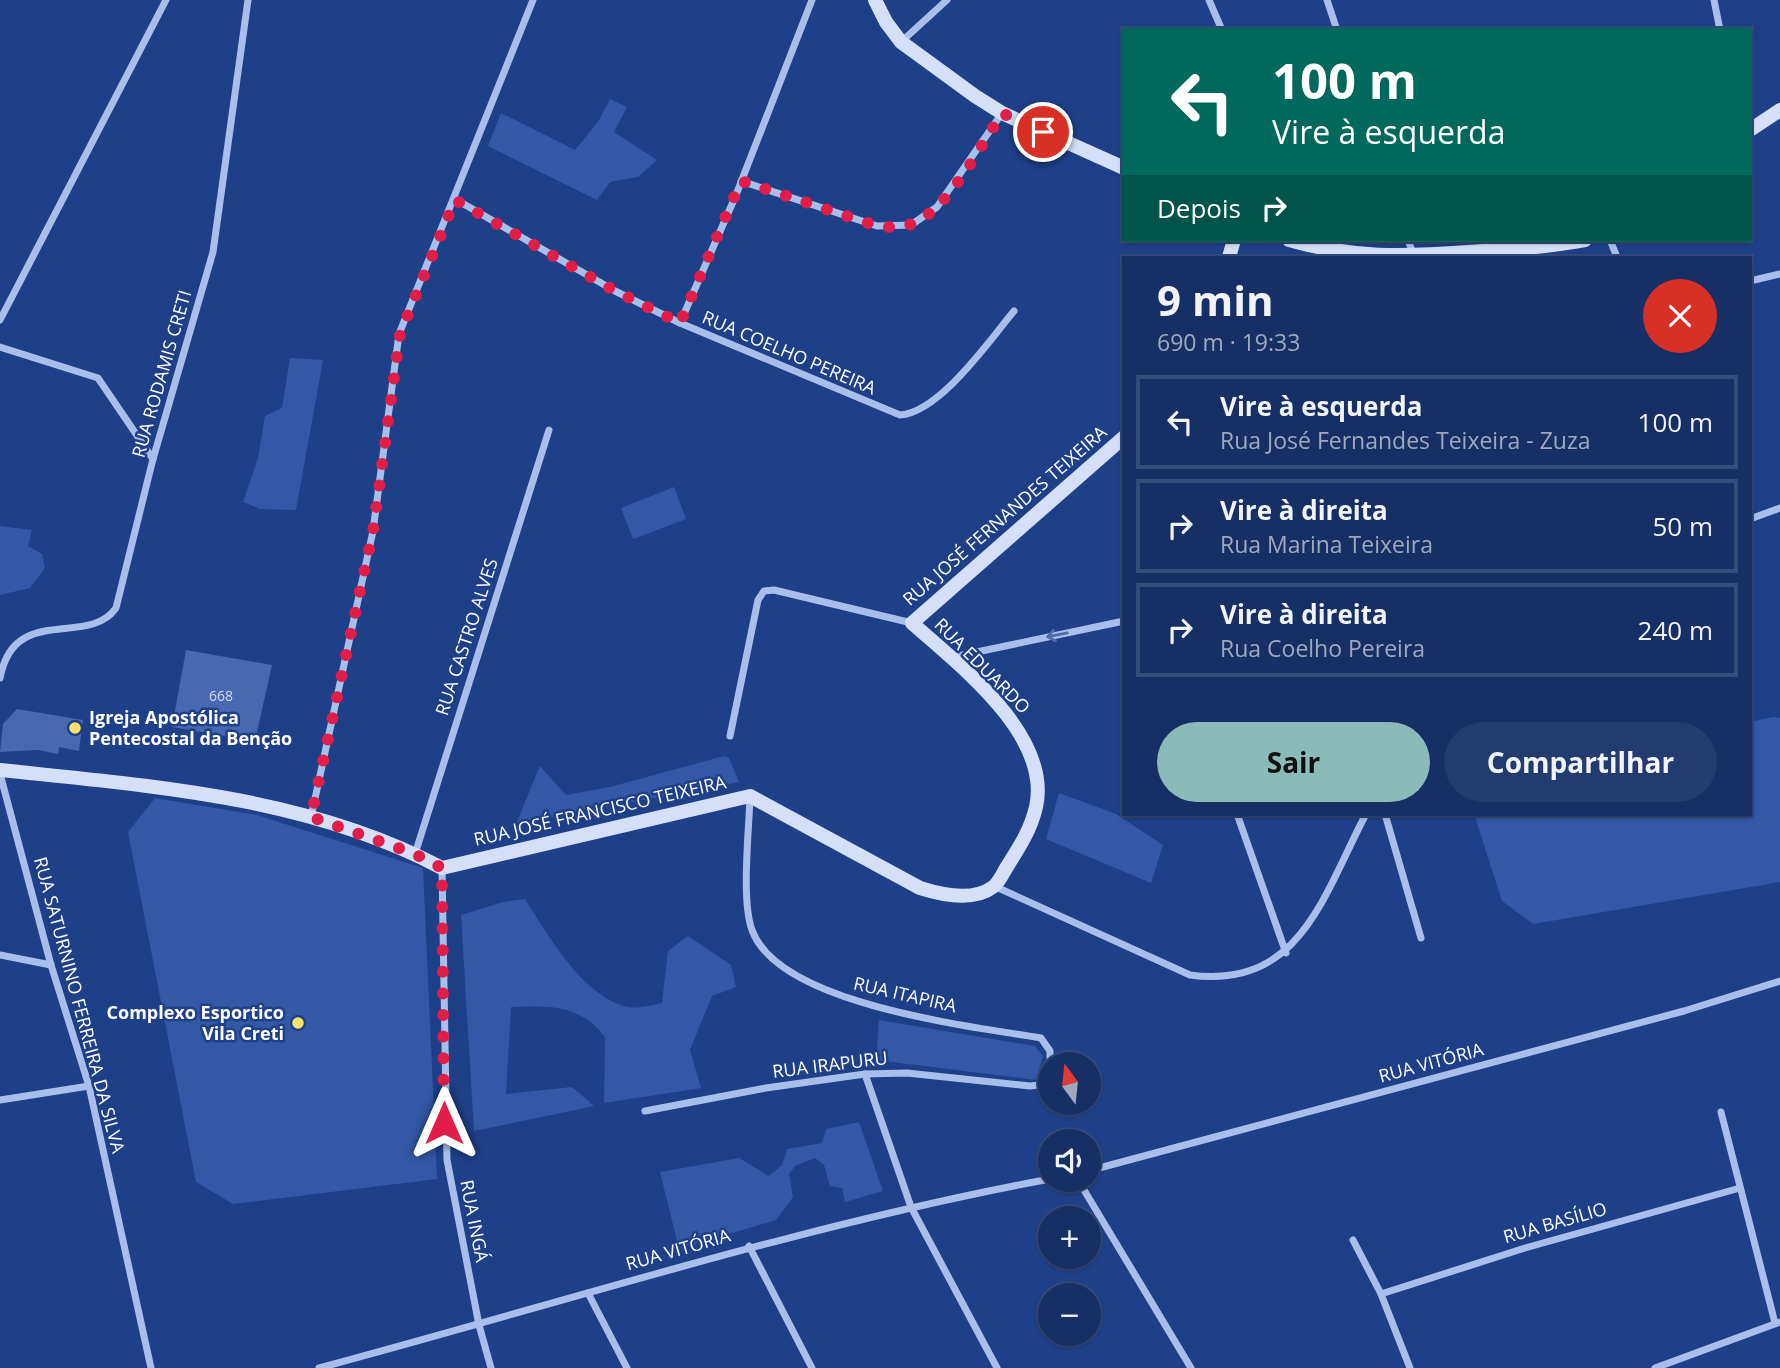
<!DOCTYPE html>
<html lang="pt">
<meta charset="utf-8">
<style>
:root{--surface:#163066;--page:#233c6f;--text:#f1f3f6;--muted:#9ea9bf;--line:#354b7a;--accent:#8bbbb9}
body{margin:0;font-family:"Open Sans",sans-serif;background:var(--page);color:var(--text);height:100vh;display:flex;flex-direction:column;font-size:26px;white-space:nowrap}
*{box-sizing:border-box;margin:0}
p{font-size:23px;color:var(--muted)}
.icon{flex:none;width:38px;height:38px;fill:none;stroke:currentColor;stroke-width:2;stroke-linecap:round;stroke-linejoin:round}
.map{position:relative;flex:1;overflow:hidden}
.side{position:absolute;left:1122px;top:256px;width:630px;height:560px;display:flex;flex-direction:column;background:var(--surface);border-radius:0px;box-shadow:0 2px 5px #0004,0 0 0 2px var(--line)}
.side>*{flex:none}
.guide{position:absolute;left:1122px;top:28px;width:630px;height:214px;border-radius:0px;box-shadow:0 2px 5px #0004,0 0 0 2px var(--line);background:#00695c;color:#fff;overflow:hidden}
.needle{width:46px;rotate:345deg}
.tools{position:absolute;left:1038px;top:1052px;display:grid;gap:14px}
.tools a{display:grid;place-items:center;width:63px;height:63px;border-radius:50%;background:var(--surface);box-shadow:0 2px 5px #0004,0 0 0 2px var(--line);font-size:35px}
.pin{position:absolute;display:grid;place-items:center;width:60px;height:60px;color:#fff;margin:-30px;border:4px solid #fff;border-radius:50%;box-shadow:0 2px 7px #0007}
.me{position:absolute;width:77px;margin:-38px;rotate:0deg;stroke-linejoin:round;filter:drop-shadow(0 0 5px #0008)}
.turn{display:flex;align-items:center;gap:24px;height:147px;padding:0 35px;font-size:32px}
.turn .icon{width:91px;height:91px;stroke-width:2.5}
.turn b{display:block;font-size:49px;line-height:60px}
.then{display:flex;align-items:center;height:66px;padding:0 35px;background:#0003;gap:14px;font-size:26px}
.round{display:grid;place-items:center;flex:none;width:74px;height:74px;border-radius:37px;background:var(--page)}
.headline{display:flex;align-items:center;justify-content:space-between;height:119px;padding:0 35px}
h1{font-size:42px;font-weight:700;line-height:52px}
.action{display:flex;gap:14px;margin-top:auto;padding:14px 35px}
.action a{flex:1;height:80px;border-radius:42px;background:var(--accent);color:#111;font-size:28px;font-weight:700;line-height:80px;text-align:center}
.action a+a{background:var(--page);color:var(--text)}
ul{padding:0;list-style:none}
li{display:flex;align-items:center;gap:21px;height:94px;margin:0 14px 10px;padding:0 21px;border:4px solid var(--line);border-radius:0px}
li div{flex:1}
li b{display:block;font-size:26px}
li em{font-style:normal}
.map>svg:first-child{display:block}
</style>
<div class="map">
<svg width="1780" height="1368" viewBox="0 0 1780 1368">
<rect width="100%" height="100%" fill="#1e4088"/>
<g fill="#3258a6">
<path d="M610,99L627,107L614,132L657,160L638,177L610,182L597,200L488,146L501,113L575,150L598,122Z"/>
<path d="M290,358L323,360L296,510L260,509L243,502L258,458L265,416L282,408Z"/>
<path d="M674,487L686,519L633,539L621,508Z"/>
<path d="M0,526L32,530L28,546L42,554L45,568L30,588L0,595Z"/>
<path d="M1773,717L1780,718V882L1533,924L1502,901L1474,814H1750V722Z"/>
<path d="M724,756L729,758L739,782L516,824L540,766L566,795L610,787Z"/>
<path d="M1059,793L1116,814L1163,845L1151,883L1046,839Z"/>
<path d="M155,798L257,815L423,868L437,1179L233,1204L196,1182L128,832Z"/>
<path d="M525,899C549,936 583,998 629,1007C638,1009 652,1005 662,1003L668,951L688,936L731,965L736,987L712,996L690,1050L701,1088L604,1103L605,1037C580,1004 549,1006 511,1007L506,1094L572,1087L594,1106L474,1131L461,915L503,902Z"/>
<path d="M879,1020L1035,1046L1043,1056L1036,1080L876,1060Z"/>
<path d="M859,1122L883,1191L845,1202L842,1188L830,1186L824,1165L815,1158L795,1166L789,1174L793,1197L776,1220L679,1249L660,1172L739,1158L769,1176L782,1165L787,1149L822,1143L826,1129Z"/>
</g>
<g fill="#4769b1">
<path d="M186,650L272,665L255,741L172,727Z"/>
<path d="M17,709L83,720L79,751L59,747L58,754L38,750L0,752L3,724Z"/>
</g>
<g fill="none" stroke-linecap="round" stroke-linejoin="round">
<g stroke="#a9bfeb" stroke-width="7">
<path d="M1209,0L1222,30"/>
<path d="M1327,0L1337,30"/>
<path d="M1714,0L1720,30"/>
<path d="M901,42L947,0"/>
<path d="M741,181L877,226L911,225L937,207L1002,113"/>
<path d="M455,199L615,291L680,323L900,415C940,412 989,341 1014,311"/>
<path d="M1408,240L1414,256"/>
<path d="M1610,240L1617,257"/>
<path d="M1750,281L1780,274"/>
<path d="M0,320L166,0"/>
<path d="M680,323L736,195L812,0"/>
<path d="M0,347L98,378L153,459"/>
<path d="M1750,519L1780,508"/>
<path d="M953,657L1124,621"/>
<path d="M0,678C14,603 88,648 116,608L153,459L213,252L248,0"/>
<path d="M730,736L758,600L764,591L774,590L912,623"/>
<path d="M0,774L51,965L89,1086L151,1368"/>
<path d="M750,797C749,831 741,900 752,930C779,1005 971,1026 1041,1038L1050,1051V1064"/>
<path d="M1237,814L1286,953"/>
<path d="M1385,814L1421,938"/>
<path d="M311,817L373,531L399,334L533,0"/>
<path d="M415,854L549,430"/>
<path d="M442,868L447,1160L479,1325L491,1368"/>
<path d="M994,886L1190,975C1301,990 1324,893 1366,814"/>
<path d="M0,955L51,965"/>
<path d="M865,1074L911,1207L997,1368"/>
<path d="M0,1100L89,1086"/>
<path d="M645,1111L766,1088L865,1074L907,1073L1030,1086L1039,1085L1050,1065"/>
<path d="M1721,1112L1775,1323"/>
<path d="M1088,1171L1684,1011L1780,981"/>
<path d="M1078,1180L1191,1368"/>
<path d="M1353,1240L1381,1294L1410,1368"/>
<path d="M749,1246L812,1368"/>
<path d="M588,1293L627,1368"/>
<path d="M1381,1294L1525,1248L1740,1188"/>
<path d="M319,1368C562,1303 802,1225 1050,1179"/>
<path d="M1655,1368L1780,1322"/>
</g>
<g stroke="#d5e0f8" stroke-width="14">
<path d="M875,0L886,22L901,42L975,96L1002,113L1124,168"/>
<path d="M1750,130L1780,110"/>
<path d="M1289,240C1352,258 1403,257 1468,252C1508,250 1546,247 1585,240"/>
<path d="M1229,257L1234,240"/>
<path d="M0,770C150,786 306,796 442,868L750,796L920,888C942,895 973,902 993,887C999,883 1004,871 1008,865C1020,846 1031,829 1036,807C1052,735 959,665 912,623L1124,437"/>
</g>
</g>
<defs><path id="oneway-shaft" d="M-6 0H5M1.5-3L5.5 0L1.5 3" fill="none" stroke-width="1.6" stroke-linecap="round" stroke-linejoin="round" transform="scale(1.75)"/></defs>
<use stroke="#4f6cab" href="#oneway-shaft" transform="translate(1057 635) rotate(169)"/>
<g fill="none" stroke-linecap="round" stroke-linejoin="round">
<path stroke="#e11d48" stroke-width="12" stroke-dasharray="0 21.6" d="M444,1123L442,868L415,854L311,817L373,531L400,334L455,200L615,291L680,323L741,181L877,226C888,227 899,228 909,225C947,213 981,145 1002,113L1043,132"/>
</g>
<g fill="#fae168" stroke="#1e4088" stroke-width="2.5">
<circle cx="75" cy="728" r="7"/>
<circle cx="298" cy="1023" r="7"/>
</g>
<g text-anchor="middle" stroke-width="5" stroke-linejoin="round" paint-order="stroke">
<g font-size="14" fill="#d1daec">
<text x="221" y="701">668</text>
</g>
<g font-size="18" fill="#fff" stroke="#1e4088">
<text transform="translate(789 353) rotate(23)" y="6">RUA COELHO PEREIRA</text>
<text transform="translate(162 374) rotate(-74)" y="6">RUA RODAMIS CRETI</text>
<text transform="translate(1005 516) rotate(-41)" y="6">RUA JOSÉ FERNANDES TEIXEIRA</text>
<text transform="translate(467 637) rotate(-72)" y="6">RUA CASTRO ALVES</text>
<text transform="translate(982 666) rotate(45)" y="6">RUA EDUARDO</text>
<text transform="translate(600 811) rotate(-13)" y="6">RUA JOSÉ FRANCISCO TEIXEIRA</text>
<text transform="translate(905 995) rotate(13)" y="6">RUA ITAPIRA</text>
<text transform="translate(79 1005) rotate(75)" y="6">RUA SATURNINO FERREIRA DA SILVA</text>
<text transform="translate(1431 1063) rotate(-15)" y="6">RUA VITÓRIA</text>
<text transform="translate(830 1065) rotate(-7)" y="6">RUA IRAPURU</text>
<text transform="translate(474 1221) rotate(79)" y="6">RUA INGÁ</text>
<text transform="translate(1555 1223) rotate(-16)" y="6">RUA BASÍLIO</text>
<text transform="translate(678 1250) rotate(-16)" y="6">RUA VITÓRIA</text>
</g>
<g font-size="18" font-weight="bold" fill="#fff" stroke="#1e4088" text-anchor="start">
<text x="89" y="724">Igreja Apostólica<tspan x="89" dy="21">Pentecostal da Benção</tspan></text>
<text x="284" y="1019" text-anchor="end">Complexo Esportico<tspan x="284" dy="21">Vila Creti</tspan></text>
</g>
</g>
</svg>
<div class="tools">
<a><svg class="needle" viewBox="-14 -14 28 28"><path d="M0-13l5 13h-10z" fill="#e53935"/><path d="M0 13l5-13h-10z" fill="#9ea9bf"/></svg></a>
<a><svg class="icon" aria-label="sound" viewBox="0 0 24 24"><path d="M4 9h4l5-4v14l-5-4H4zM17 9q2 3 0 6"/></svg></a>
<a>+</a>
<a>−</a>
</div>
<div class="pin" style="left:1043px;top:132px;background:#d93025"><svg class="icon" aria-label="arrive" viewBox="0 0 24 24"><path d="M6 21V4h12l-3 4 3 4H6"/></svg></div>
<svg class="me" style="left:444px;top:1123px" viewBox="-20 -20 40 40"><path d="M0-17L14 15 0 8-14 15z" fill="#e11d48" stroke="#fff" stroke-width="4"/></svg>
<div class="guide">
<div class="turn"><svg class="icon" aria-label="left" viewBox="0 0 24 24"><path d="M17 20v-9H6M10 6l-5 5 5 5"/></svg><div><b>100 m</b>Vire à esquerda</div></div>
<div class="then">Depois<svg class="icon" aria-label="right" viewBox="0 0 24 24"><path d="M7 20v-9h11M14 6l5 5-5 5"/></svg></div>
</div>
<section class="side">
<div class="headline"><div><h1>9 min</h1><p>690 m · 19:33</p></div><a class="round" style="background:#d93025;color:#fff"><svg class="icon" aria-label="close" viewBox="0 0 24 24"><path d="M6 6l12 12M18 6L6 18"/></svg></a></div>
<ul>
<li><svg class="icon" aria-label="left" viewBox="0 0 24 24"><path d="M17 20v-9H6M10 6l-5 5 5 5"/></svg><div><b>Vire à esquerda</b><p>Rua José Fernandes Teixeira - Zuza</p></div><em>100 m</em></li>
<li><svg class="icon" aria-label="right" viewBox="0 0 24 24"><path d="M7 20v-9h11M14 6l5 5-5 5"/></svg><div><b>Vire à direita</b><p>Rua Marina Teixeira</p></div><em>50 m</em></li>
<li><svg class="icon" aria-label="right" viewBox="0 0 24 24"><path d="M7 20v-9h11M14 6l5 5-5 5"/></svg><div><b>Vire à direita</b><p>Rua Coelho Pereira</p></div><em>240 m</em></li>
</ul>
<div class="action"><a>Sair</a><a>Compartilhar</a></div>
</section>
</div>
